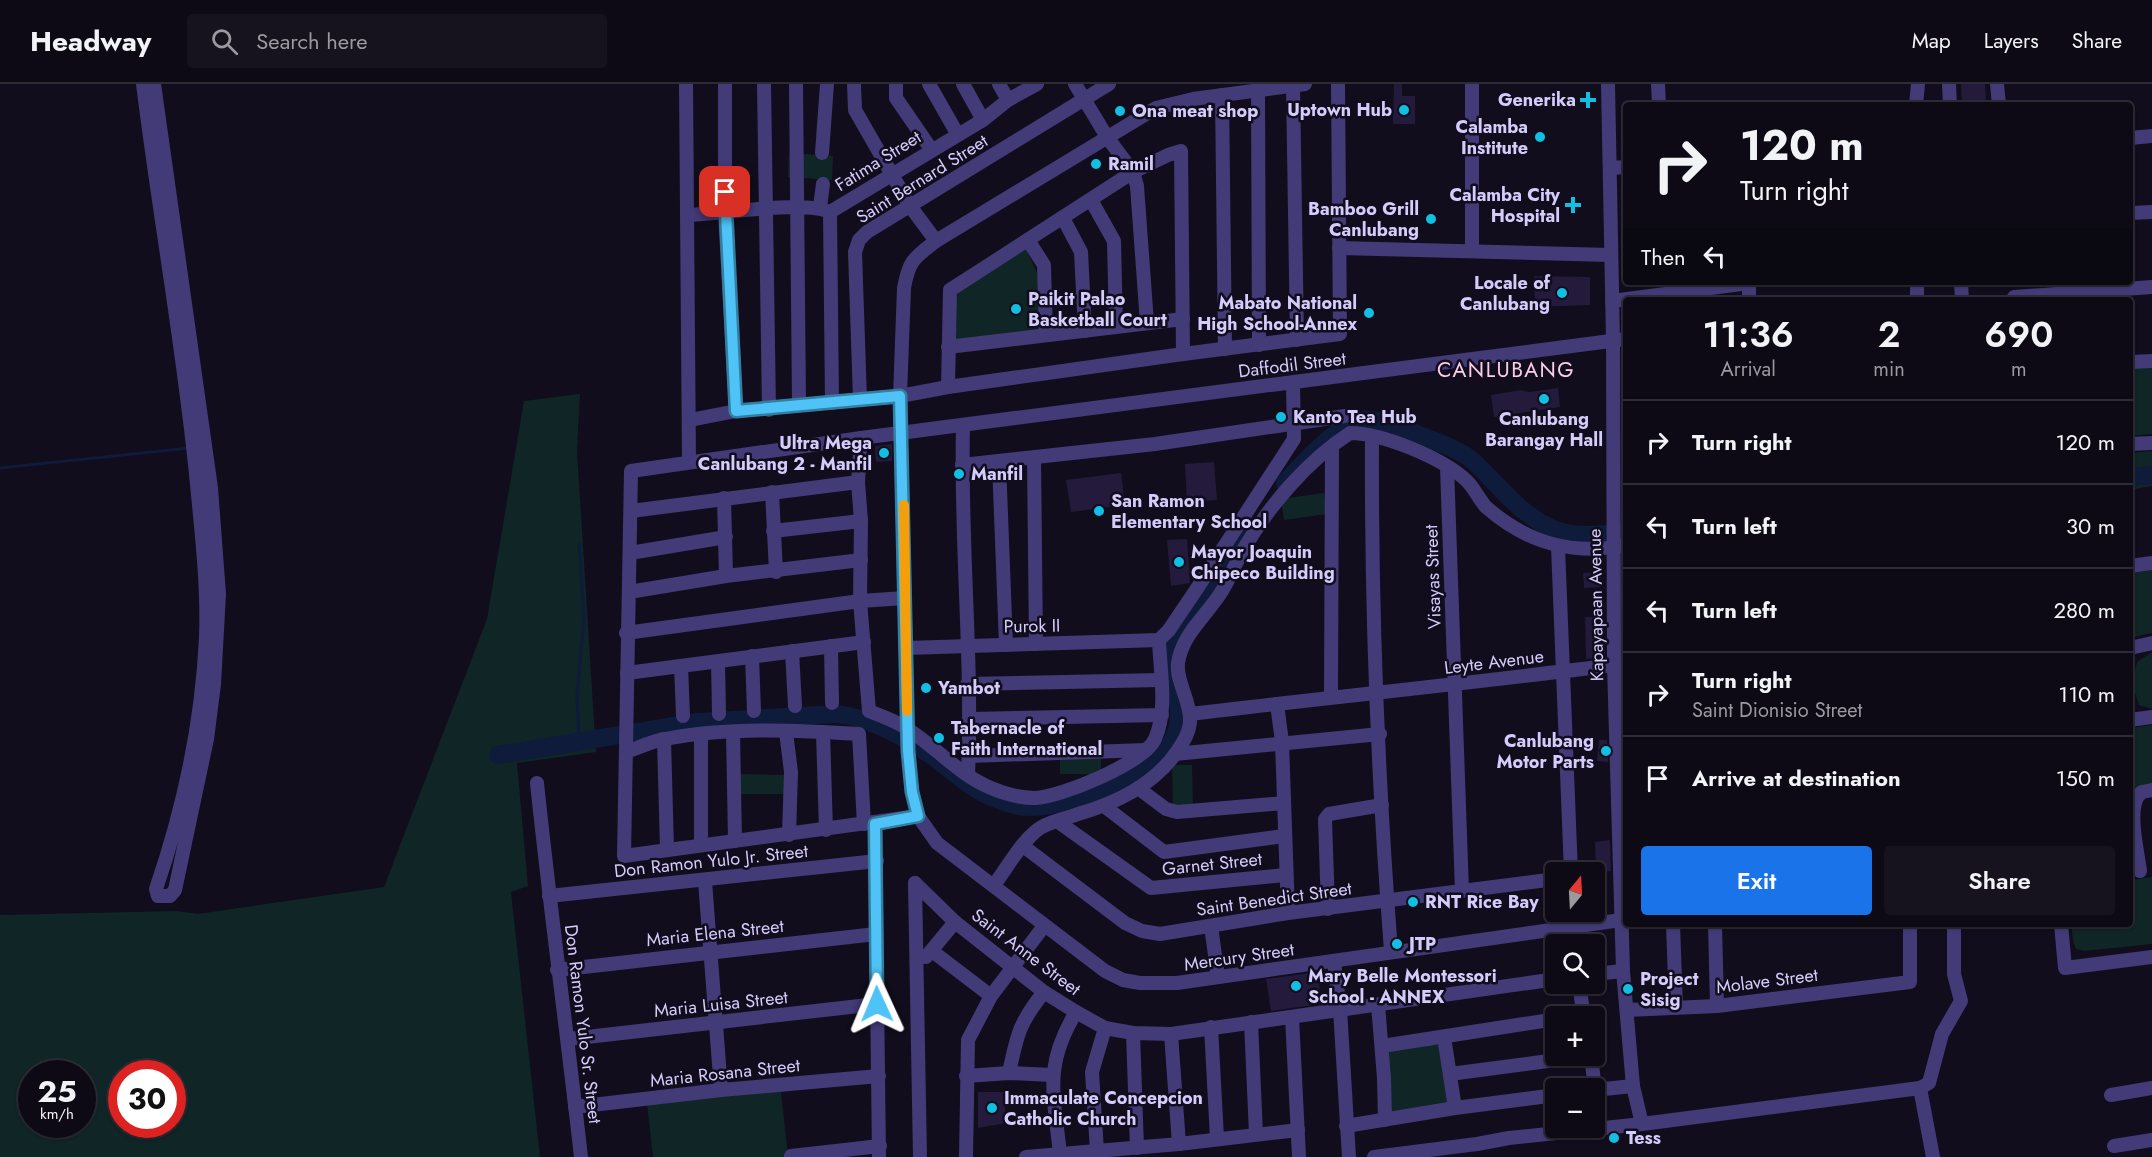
<!DOCTYPE html>
<meta charset="utf-8">
<style>
:root{--surface:#0d0a15;--page:#16131e;--text:#f1f3f6;--muted:#9a9aa0;--line:#2d2b34;--accent:#1a73e8}
body{margin:0;font-family:Jost,sans-serif;background:var(--page);color:var(--text);height:100vh;display:flex;flex-direction:column;font-size:22px;white-space:nowrap}
*{box-sizing:border-box;margin:0}
p{font-size:20px;color:var(--muted)}
.icon{flex:none;width:33px;height:33px;fill:none;stroke:currentColor;stroke-width:2;stroke-linecap:round;stroke-linejoin:round}
.map{position:relative;flex:1;overflow:hidden}
.side{position:absolute;left:1623px;top:213px;width:510px;height:630px;display:flex;flex-direction:column;background:var(--surface);border-radius:6px;box-shadow:0 2px 4px #0004,0 0 0 2px var(--line)}
.side>*{flex:none}
.hud{position:absolute;left:1623px;top:18px;width:510px;height:183px;border-radius:6px;box-shadow:0 2px 4px #0004,0 0 0 2px var(--line);background:#0d0a15;color:var(--text);overflow:hidden}
.needle{width:39px;rotate:18deg}
.fabs{position:absolute;left:1545px;top:778px;display:grid;gap:12px}
.fabs a{display:grid;place-items:center;width:60px;height:60px;border-radius:6px;background:var(--surface);box-shadow:0 2px 4px #0004,0 0 0 2px var(--line);font-size:30px}
.speed{position:absolute;left:18px;top:976px;display:flex;gap:12px;font-size:30px;font-weight:700;text-align:center}
.speed>*{display:grid;place-content:center;width:78px;height:78px;border-radius:50%;background:var(--surface);box-shadow:0 2px 4px #0004,0 0 0 2px var(--line);line-height:1}
.speed small{font-size:15px;font-weight:400}
.speed .limit{border:9px solid #d22;background:#fff;color:#111}
.pin{position:absolute;display:grid;place-items:center;width:51px;height:51px;color:#fff;margin:-26px;border-radius:12px;box-shadow:0 3px 9px #0006}
.me{position:absolute;width:66px;margin:-33px;rotate:359deg;stroke-linejoin:round;filter:drop-shadow(0 0 4px #0008)}
.turn{display:flex;align-items:center;gap:21px;height:126px;padding:0 18px;font-size:27px}
.turn .icon{width:78px;height:78px;stroke-width:2.5}
.turn b{display:block;font-size:42px;line-height:51px}
.then{display:flex;align-items:center;height:57px;padding:0 18px;background:#0003;gap:12px;font-size:22px}
.eta{display:flex;justify-content:space-evenly;align-items:center;height:102px;text-align:center}
.eta b{font-size:36px;font-weight:600;line-height:42px}
.cta{display:flex;gap:12px;margin-top:auto;padding:12px 18px}
.cta a{flex:1;height:69px;border-radius:6px;background:var(--accent);color:#fff;font-size:24px;font-weight:600;line-height:69px;text-align:center}
.cta a+a{background:var(--page);color:var(--text)}
ul{padding:0;list-style:none}
li{display:flex;align-items:center;gap:18px;height:84px;padding:0 18px;border-top:2px solid var(--line)}
li div{flex:1}
li b{display:block;font-size:22px}
li em{font-style:normal}
header{display:flex;align-items:center;gap:36px;box-sizing:border-box;height:84px;padding:0 30px;background:var(--surface);border-bottom:2px solid var(--line)}
header strong{font-size:28px}
nav{display:flex;gap:33px;margin-inline-start:auto;font-size:21px}
.search{width:420px;height:54px;background:var(--page);display:flex;align-items:center;gap:15px;box-sizing:border-box;padding:0 21px;border-radius:6px;color:var(--muted);font-size:22px}
.map>svg:first-child{display:block}
</style>
<header>
<strong>Headway</strong>
<div class="search"><svg class="icon" aria-label="search" viewBox="0 0 24 24"><circle cx="10" cy="10" r="6"/><path d="M15 15l6 6"/></svg>Search here</div>
<nav><a>Map</a><a>Layers</a><a>Share</a></nav>
</header>
<div class="map">
<svg width="2152" height="1073" viewBox="0 0 2152 1073">
<rect width="100%" height="100%" fill="#110d1c"/>
<g fill="#102526" fill-rule="evenodd">
<path d="M789,69L833,72L832,96L788,93Z"/>
<path d="M1026,165L1039,193L1040,249L956,257L954,216L960,207Z"/>
<path d="M2152,282V350L2130,352V283Z"/>
<path d="M580,310L577,367L596,668L517,679L528,802L511,808L540,1073H0V831L177,827L198,830L384,803L487,535L524,317ZM32,990H82V1041H32ZM122,990H172V1041H122Z"/>
<path d="M1367,334L1418,346L1470,369L1500,402L1534,429L1558,443L1572,447L1607,446V453C1555,455 1535,446 1496,410C1487,402 1482,390 1472,383C1442,361 1402,348 1366,340Z"/>
<path d="M2152,367V402L2130,406V369Z"/>
<path d="M1324,409L1327,430L1284,436L1281,415Z"/>
<path d="M2152,486V549L2134,553L2130,538V489Z"/>
<path d="M2152,568V625L2139,621L2132,600L2137,578Z"/>
<path d="M2152,641V701L2130,713V644Z"/>
<path d="M1101,674V690H1060V675Z"/>
<path d="M1172,681H1192L1193,723H1173Z"/>
<path d="M739,690L785,691V710H739Z"/>
<path d="M2152,793V860L2084,867L2076,865L2073,857L2071,840H2130V796Z"/>
<path d="M1444,960L1451,1023L1389,1031L1388,964Z"/>
<path d="M781,1007L788,1073H653L647,1019Z"/>
</g>
<g fill="none" stroke-linecap="round" stroke-linejoin="round">
<g stroke="#0e1b3a" stroke-width="3">
<path d="M0,384L189,364"/>
<path d="M579,658L577,611L584,535L579,460"/>
</g>
<g stroke="#0e1b3a" stroke-width="18">
<path d="M2130,393L2152,391"/>
<path d="M1285,399C1300,382 1339,339 1362,336C1382,334 1406,345 1424,353C1440,359 1460,366 1473,377C1499,401 1520,431 1553,445C1575,454 1603,451 1626,448"/>
<path d="M498,671L698,638L835,630C869,633 903,652 931,671C953,687 972,707 999,716C1008,720 1020,723 1030,723C1063,723 1141,695 1164,670C1170,664 1174,654 1177,646C1185,618 1165,591 1177,556C1184,535 1203,519 1216,500C1229,482 1238,461 1251,442"/>
</g>
</g>
<g fill="#231a3c">
<path d="M1394,0H1402V12H1415V40H1393Z"/>
<path d="M1961,0H1985L1986,19L1962,21Z"/>
<path d="M1534,192L1590,193V221L1535,223Z"/>
<path d="M1558,304L1560,323L1494,333L1491,311L1521,306L1529,308Z"/>
<path d="M892,360V377L876,378L875,362Z"/>
<path d="M1214,378L1217,416L1187,418L1185,380Z"/>
<path d="M1121,389L1125,421L1071,428L1066,396Z"/>
<path d="M1187,455L1190,499L1171,502L1167,456Z"/>
<path d="M1599,488L1600,503L1584,504L1583,489Z"/>
<path d="M1585,533H1601L1602,562H1605V573L1586,575Z"/>
<path d="M1599,656H1607L1608,678L1597,677Z"/>
<path d="M1610,756L1611,787L1596,788L1595,758Z"/>
<path d="M1319,888L1320,920L1271,927L1266,895Z"/>
<path d="M978,1008H1004L1006,1039L978,1044Z"/>
</g>
<g fill="none" stroke-linecap="round" stroke-linejoin="round">
<g stroke="#423b78" stroke-width="14">
<path d="M143,0C159,130 183,260 196,390C201,444 208,499 206,553C202,640 184,723 156,805L158,812H170L175,806L207,655L214,600L219,510L211,404L154,0"/>
<path d="M686,0L689,378"/>
<path d="M725,0V129L736,327"/>
<path d="M764,0L769,326"/>
<path d="M796,0L799,320"/>
<path d="M854,0L855,26L910,122L936,157"/>
<path d="M896,0V14L931,65"/>
<path d="M929,0L958,51"/>
<path d="M963,0L983,36"/>
<path d="M999,0L1008,16"/>
<path d="M1075,0L1107,53L1133,88L1137,102L1147,239"/>
<path d="M1305,0L1193,15L1156,24L936,157C914,174 909,176 904,204L900,312L908,667L912,708L918,732L937,759L1105,887L1123,896L1140,899H1177L1621,836"/>
<path d="M1608,0L1613,257L1614,581L1623,887L1633,1002L1642,1040"/>
<path d="M1658,0L1659,21"/>
<path d="M1949,0L1950,21"/>
<path d="M1997,0L1999,21"/>
<path d="M1293,2L1297,256"/>
<path d="M1258,7L1259,261"/>
<path d="M1222,11L1225,265"/>
<path d="M1916,21L1918,0"/>
<path d="M2130,54L2152,52"/>
<path d="M822,69L827,0"/>
<path d="M1610,84L1626,83"/>
<path d="M1091,116L1114,157L1116,243"/>
<path d="M820,123L823,100"/>
<path d="M830,128L983,36L1008,16L1037,0"/>
<path d="M830,128L832,319"/>
<path d="M2130,129L2152,128"/>
<path d="M687,131C719,130 806,116 830,128"/>
<path d="M1063,134L1081,168L1085,247"/>
<path d="M1028,156L1044,181L1046,251"/>
<path d="M1339,164L1611,171"/>
<path d="M1472,167V0"/>
<path d="M1749,198V216"/>
<path d="M1917,198V216"/>
<path d="M1961,198L1962,216"/>
<path d="M2014,213L2152,203"/>
<path d="M1612,217L1749,199"/>
<path d="M948,263L1183,235"/>
<path d="M2130,278L2152,277"/>
<path d="M948,303L950,206L1133,88L1168,71L1181,67L1183,270"/>
<path d="M860,315L855,168L859,156L867,148L1109,0"/>
<path d="M690,336L736,327L900,312L948,303L1183,270L1340,250L1338,0"/>
<path d="M963,342C960,458 973,574 968,691"/>
<path d="M1372,352C1371,522 1378,697 1391,867"/>
<path d="M861,354L858,398L861,437L860,517L869,627C881,632 894,636 906,644C935,662 959,691 991,704C1005,710 1020,714 1035,714C1061,713 1144,679 1155,655C1168,626 1160,587 1159,556L1169,546L1198,503L1294,355L1293,299"/>
<path d="M2130,360L2152,359"/>
<path d="M1034,374L1036,560"/>
<path d="M999,378L1006,561"/>
<path d="M962,381L1155,360L1345,332"/>
<path d="M1447,383L1462,807"/>
<path d="M772,408L776,488"/>
<path d="M724,414L726,492"/>
<path d="M631,427L858,398"/>
<path d="M773,447L861,437"/>
<path d="M1558,463L1571,789"/>
<path d="M630,469L726,453"/>
<path d="M2130,482L2152,479"/>
<path d="M629,508L726,492L861,476"/>
<path d="M626,549L860,517L905,514"/>
<path d="M831,562L832,619"/>
<path d="M906,564L1159,556"/>
<path d="M2130,564L2152,559"/>
<path d="M792,567L795,622"/>
<path d="M752,572L754,627"/>
<path d="M718,578L719,630"/>
<path d="M681,582L683,632"/>
<path d="M627,589L864,558"/>
<path d="M967,600L1161,596"/>
<path d="M1331,612L1332,363"/>
<path d="M1277,620L1282,658L1288,829"/>
<path d="M1190,630C1332,613 1473,599 1614,581"/>
<path d="M969,635L1162,631"/>
<path d="M2130,636L2152,633"/>
<path d="M733,648L735,757"/>
<path d="M786,648L791,688L789,751"/>
<path d="M823,648L826,746"/>
<path d="M701,651V761"/>
<path d="M664,655L667,765"/>
<path d="M626,668C638,664 652,657 665,655C727,643 796,646 859,650L864,740"/>
<path d="M1175,670L1380,650"/>
<path d="M969,672L1146,666"/>
<path d="M537,699C550,824 567,948 581,1073"/>
<path d="M1138,704L1166,725L1177,728L1284,719"/>
<path d="M1104,722L1164,768L1284,752"/>
<path d="M918,732L624,772L631,387L861,354L1626,255"/>
<path d="M1057,737L1151,804L1285,791"/>
<path d="M875,740L879,1073"/>
<path d="M1023,762L1125,839L1142,847L1160,850L1288,829L1556,795"/>
<path d="M2140,787C2138,768 2125,720 2142,708L2152,706"/>
<path d="M705,797L721,1006"/>
<path d="M915,799L955,838L1044,908L1076,928L1105,944L1133,949L1171,950L1556,895"/>
<path d="M915,799L920,1073"/>
<path d="M994,801C1007,784 1019,761 1036,747C1046,738 1065,735 1078,730C1116,719 1152,702 1176,669C1194,644 1193,634 1183,606C1180,596 1177,590 1178,579C1182,551 1205,533 1220,510C1229,497 1235,480 1243,466C1269,422 1307,377 1350,349C1382,349 1443,374 1467,397C1474,404 1479,415 1486,423C1527,459 1572,472 1626,461"/>
<path d="M549,812L877,777"/>
<path d="M1328,825L1325,735L1329,730L1382,721"/>
<path d="M1673,840L1676,924"/>
<path d="M1715,840L1717,922"/>
<path d="M2061,840L2065,884L2152,873"/>
<path d="M1211,842L1218,893"/>
<path d="M932,867L991,912"/>
<path d="M926,873L955,838"/>
<path d="M1334,878L1340,925L1349,1073"/>
<path d="M557,886L876,850"/>
<path d="M1594,890L1623,887"/>
<path d="M1579,900L1584,933"/>
<path d="M1378,921L1384,994L1385,1036"/>
<path d="M1627,926L1717,922L1910,898V840"/>
<path d="M1292,933L1299,1073"/>
<path d="M1251,938L1256,1050"/>
<path d="M1211,943L1217,1054"/>
<path d="M1133,949L1137,1064"/>
<path d="M1171,950L1179,1060"/>
<path d="M1444,953L1455,1024"/>
<path d="M569,955L877,920"/>
<path d="M1382,962L1556,935"/>
<path d="M1591,972L1595,1005"/>
<path d="M1009,989C1017,951 1019,939 1044,908"/>
<path d="M1450,990L1586,972"/>
<path d="M966,992L1009,989L1052,991"/>
<path d="M1920,1004L1933,1073"/>
<path d="M1594,1006L1633,1002"/>
<path d="M2111,1011L2152,1004"/>
<path d="M575,1023L721,1006L879,992"/>
<path d="M1346,1042L1455,1024L1556,1011"/>
<path d="M2114,1062L2152,1056"/>
<path d="M1097,1067L1092,988L1105,944"/>
<path d="M1060,1070C1054,1010 1043,983 1076,928"/>
<path d="M791,1072L880,1062"/>
<path d="M966,1073L968,956L991,912L1044,842"/>
<path d="M1026,1073L1179,1060L1298,1046"/>
<path d="M1374,1073L1477,1060L1509,1054L1642,1040L1920,1004L1929,999L1942,950L1961,917L1954,890V840"/>
</g>
</g>
<g fill="none" stroke-linecap="round" stroke-linejoin="round">
<g stroke="#337fa1" stroke-width="15">
<path id="route" d="M725,108L736,327L900,312L908,667L912,708L918,732L875,740L877,920"/>
</g>
<use href="#route" stroke="#4fc3f7" stroke-width="10"/>
<path stroke="#f59e0b" stroke-width="10" d="M904,421L907,627"/>
</g>
<g fill="#11bfe2" stroke="#110d1c" stroke-width="2">
<path d="M1585 7h6v6h6v6h-6v6h-6v-6h-6v-6h6z"/>
<circle cx="1404" cy="26" r="6"/>
<circle cx="1120" cy="27" r="6"/>
<circle cx="1540" cy="53" r="6"/>
<circle cx="1096" cy="80" r="6"/>
<path d="M1570 112h6v6h6v6h-6v6h-6v-6h-6v-6h6z"/>
<circle cx="1431" cy="135" r="6"/>
<circle cx="1562" cy="209" r="6"/>
<circle cx="1016" cy="225" r="6"/>
<circle cx="1369" cy="229" r="6"/>
<circle cx="1544" cy="315" r="6"/>
<circle cx="1281" cy="333" r="6"/>
<circle cx="884" cy="369" r="6"/>
<circle cx="959" cy="390" r="6"/>
<circle cx="1099" cy="427" r="6"/>
<circle cx="1179" cy="478" r="6"/>
<circle cx="926" cy="604" r="6"/>
<circle cx="939" cy="654" r="6"/>
<circle cx="1606" cy="667" r="6"/>
<circle cx="1413" cy="818" r="6"/>
<circle cx="1397" cy="860" r="6"/>
<circle cx="1296" cy="902" r="6"/>
<circle cx="1628" cy="905" r="6"/>
<circle cx="992" cy="1024" r="6"/>
<circle cx="1614" cy="1054" r="6"/>
</g>
<g text-anchor="middle" stroke-width="5" stroke-linejoin="round" paint-order="stroke">
<g font-size="18" font-weight="bold" fill="#d4ccfb" stroke="#110d1c" text-anchor="start">
<text x="1576" y="22" text-anchor="end">Generika</text>
<text x="1392" y="32" text-anchor="end">Uptown Hub</text>
<text x="1132" y="33">Ona meat shop</text>
<text x="1528" y="49" text-anchor="end">Calamba<tspan x="1528" dy="21">Institute</tspan></text>
<text x="1108" y="86">Ramil</text>
<text x="1560" y="117" text-anchor="end">Calamba City<tspan x="1560" dy="21">Hospital</tspan></text>
<text x="1419" y="131" text-anchor="end">Bamboo Grill<tspan x="1419" dy="21">Canlubang</tspan></text>
<text x="1550" y="205" text-anchor="end">Locale of<tspan x="1550" dy="21">Canlubang</tspan></text>
<text x="1028" y="221">Paikit Palao<tspan x="1028" dy="21">Basketball Court</tspan></text>
<text x="1357" y="225" text-anchor="end">Mabato National<tspan x="1357" dy="21">High School-Annex</tspan></text>
<text x="1293" y="339">Kanto Tea Hub</text>
<text x="1544" y="341" text-anchor="middle">Canlubang<tspan x="1544" dy="21">Barangay Hall</tspan></text>
<text x="872" y="365" text-anchor="end">Ultra Mega<tspan x="872" dy="21">Canlubang 2 - Manfil</tspan></text>
<text x="971" y="396">Manfil</text>
<text x="1111" y="423">San Ramon<tspan x="1111" dy="21">Elementary School</tspan></text>
<text x="1191" y="474">Mayor Joaquin<tspan x="1191" dy="21">Chipeco Building</tspan></text>
<text x="938" y="610">Yambot</text>
<text x="951" y="650">Tabernacle of<tspan x="951" dy="21">Faith International</tspan></text>
<text x="1594" y="663" text-anchor="end">Canlubang<tspan x="1594" dy="21">Motor Parts</tspan></text>
<text x="1425" y="824">RNT Rice Bay</text>
<text x="1409" y="866">JTP</text>
<text x="1308" y="898">Mary Belle Montessori<tspan x="1308" dy="21">School - ANNEX</tspan></text>
<text x="1640" y="901">Project<tspan x="1640" dy="21">Sisig</tspan></text>
<text x="1004" y="1020">Immaculate Concepcion<tspan x="1004" dy="21">Catholic Church</tspan></text>
<text x="1626" y="1060">Tess</text>
</g>
<g font-size="18" fill="#d4ccfb" stroke="#110d1c">
<text transform="translate(878 77) rotate(-32)" y="6">Fatima Street</text>
<text transform="translate(922 95) rotate(-32)" y="6">Saint Bernard Street</text>
<text transform="translate(1292 281) rotate(-7)" y="6">Daffodil Street</text>
<text transform="translate(1433 493) rotate(-92)" y="6">Visayas Street</text>
<text transform="translate(1596 521) rotate(-91)" y="6">Kapayapaan Avenue</text>
<text transform="translate(1032 542) rotate(-1)" y="6">Purok II</text>
<text transform="translate(1494 578) rotate(-7)" y="6">Leyte Avenue</text>
<text transform="translate(711 777) rotate(-6)" y="6">Don Ramon Yulo Jr. Street</text>
<text transform="translate(1212 780) rotate(-6)" y="6">Garnet Street</text>
<text transform="translate(1274 815) rotate(-8)" y="6">Saint Benedict Street</text>
<text transform="translate(715 849) rotate(-6)" y="6">Maria Elena Street</text>
<text transform="translate(1026 868) rotate(37)" y="6">Saint Anne Street</text>
<text transform="translate(1239 873) rotate(-8)" y="6">Mercury Street</text>
<text transform="translate(1767 897) rotate(-7)" y="6">Molave Street</text>
<text transform="translate(721 920) rotate(-6)" y="6">Maria Luisa Street</text>
<text transform="translate(583 940) rotate(83)" y="6">Don Ramon Yulo Sr. Street</text>
<text transform="translate(725 989) rotate(-6)" y="6">Maria Rosana Street</text>
</g>
<g font-size="21" letter-spacing="1.5" fill="#fbcee8" stroke="#110d1c">
<text x="1506" y="293">CANLUBANG</text>
</g>
</g>
</svg>
<div class="fabs">
<a><svg class="needle" viewBox="-14 -14 28 28"><path d="M0-13l5 13h-10z" fill="#e53935"/><path d="M0 13l5-13h-10z" fill="#9a9aa0"/></svg></a>
<a><svg class="icon" aria-label="search" viewBox="0 0 24 24"><circle cx="10" cy="10" r="6"/><path d="M15 15l6 6"/></svg></a>
<a>+</a>
<a>−</a>
</div>
<div class="speed"><div>25<small>km/h</small></div><div class="limit">30</div></div>
<div class="pin" style="left:725px;top:108px;background:#d93025"><svg class="icon" aria-label="arrive" viewBox="0 0 24 24"><path d="M6 21V4h12l-3 4 3 4H6"/></svg></div>
<svg class="me" style="left:877px;top:920px" viewBox="-20 -20 40 40"><path d="M0-17L14 15 0 8-14 15z" fill="#4fc3f7" stroke="#fff" stroke-width="4"/></svg>
<div class="hud">
<div class="turn"><svg class="icon" aria-label="right" viewBox="0 0 24 24"><path d="M7 20v-9h11M14 6l5 5-5 5"/></svg><div><b>120 m</b>Turn right</div></div>
<div class="then">Then<svg class="icon" aria-label="left" viewBox="0 0 24 24"><path d="M17 20v-9H6M10 6l-5 5 5 5"/></svg></div>
</div>
<section class="side">
<div class="eta">
<div><b>11:36</b><p>Arrival</p></div>
<div><b>2</b><p>min</p></div>
<div><b>690</b><p>m</p></div>
</div>
<ul>
<li><svg class="icon" aria-label="right" viewBox="0 0 24 24"><path d="M7 20v-9h11M14 6l5 5-5 5"/></svg><div><b>Turn right</b></div><em>120 m</em></li>
<li><svg class="icon" aria-label="left" viewBox="0 0 24 24"><path d="M17 20v-9H6M10 6l-5 5 5 5"/></svg><div><b>Turn left</b></div><em>30 m</em></li>
<li><svg class="icon" aria-label="left" viewBox="0 0 24 24"><path d="M17 20v-9H6M10 6l-5 5 5 5"/></svg><div><b>Turn left</b></div><em>280 m</em></li>
<li><svg class="icon" aria-label="right" viewBox="0 0 24 24"><path d="M7 20v-9h11M14 6l5 5-5 5"/></svg><div><b>Turn right</b><p>Saint Dionisio Street</p></div><em>110 m</em></li>
<li><svg class="icon" aria-label="arrive" viewBox="0 0 24 24"><path d="M6 21V4h12l-3 4 3 4H6"/></svg><div><b>Arrive at destination</b></div><em>150 m</em></li>
</ul>
<div class="cta"><a>Exit</a><a>Share</a></div>
</section>
</div>
